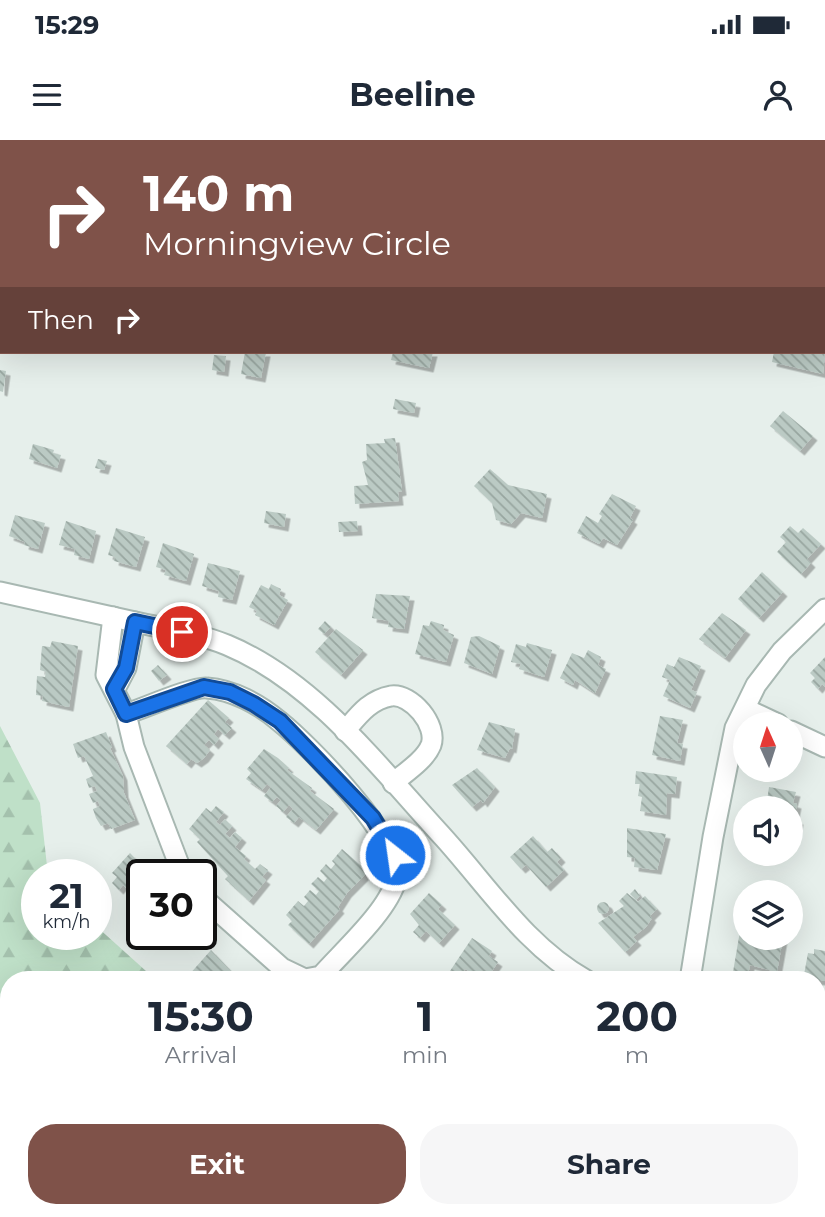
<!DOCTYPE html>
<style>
:root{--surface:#fff;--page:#f6f6f7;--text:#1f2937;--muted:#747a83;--accent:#7f5249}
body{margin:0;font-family:Montserrat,sans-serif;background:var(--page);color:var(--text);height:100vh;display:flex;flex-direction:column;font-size:26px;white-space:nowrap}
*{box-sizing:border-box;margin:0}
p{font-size:23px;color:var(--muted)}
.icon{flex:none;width:38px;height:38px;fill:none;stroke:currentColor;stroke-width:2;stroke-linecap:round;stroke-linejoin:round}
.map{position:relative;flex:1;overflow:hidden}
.details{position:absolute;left:0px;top:831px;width:826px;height:247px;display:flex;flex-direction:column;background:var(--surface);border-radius:28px 28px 0 0;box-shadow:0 7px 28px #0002}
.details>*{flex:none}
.top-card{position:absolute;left:0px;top:0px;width:826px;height:214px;box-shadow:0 7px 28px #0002;background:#7f5249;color:#fff;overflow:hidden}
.needle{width:46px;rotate:357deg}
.controls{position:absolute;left:733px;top:572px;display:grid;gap:14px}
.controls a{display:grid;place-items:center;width:70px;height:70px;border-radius:50%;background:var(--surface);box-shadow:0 7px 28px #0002;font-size:35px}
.speed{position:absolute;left:21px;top:719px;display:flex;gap:14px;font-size:35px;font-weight:700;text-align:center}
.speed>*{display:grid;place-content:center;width:91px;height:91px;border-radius:50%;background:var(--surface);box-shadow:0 7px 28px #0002;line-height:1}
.speed small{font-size:18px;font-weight:400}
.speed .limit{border:4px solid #111;border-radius:10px;background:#fff;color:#111}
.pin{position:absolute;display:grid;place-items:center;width:60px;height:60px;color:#fff;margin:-30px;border:4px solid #fff;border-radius:50%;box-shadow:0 2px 7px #0007}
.me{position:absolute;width:77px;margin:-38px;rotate:330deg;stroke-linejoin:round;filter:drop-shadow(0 0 5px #0008)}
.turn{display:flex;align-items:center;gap:24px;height:147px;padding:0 28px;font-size:32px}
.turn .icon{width:91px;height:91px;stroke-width:2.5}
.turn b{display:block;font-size:49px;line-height:60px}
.then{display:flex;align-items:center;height:66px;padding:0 28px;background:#0003;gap:14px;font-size:26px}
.eta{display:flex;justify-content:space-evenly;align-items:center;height:119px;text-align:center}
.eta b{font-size:42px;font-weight:700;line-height:49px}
.primary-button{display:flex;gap:14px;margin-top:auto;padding:14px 28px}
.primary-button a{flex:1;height:80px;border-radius:28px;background:var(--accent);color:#fff;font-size:28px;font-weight:700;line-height:80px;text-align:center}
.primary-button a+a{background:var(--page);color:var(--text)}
.status{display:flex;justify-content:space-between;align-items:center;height:49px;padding:0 35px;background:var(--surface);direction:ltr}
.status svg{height:19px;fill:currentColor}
header{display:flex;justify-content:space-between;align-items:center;height:91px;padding:0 28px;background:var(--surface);font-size:32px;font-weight:700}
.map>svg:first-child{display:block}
</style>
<div class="status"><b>15:29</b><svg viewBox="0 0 49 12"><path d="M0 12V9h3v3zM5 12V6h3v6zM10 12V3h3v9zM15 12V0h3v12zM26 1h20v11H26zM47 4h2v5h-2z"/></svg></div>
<header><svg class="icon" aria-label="menu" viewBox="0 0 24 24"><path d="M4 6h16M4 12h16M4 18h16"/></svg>Beeline<svg class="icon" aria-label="person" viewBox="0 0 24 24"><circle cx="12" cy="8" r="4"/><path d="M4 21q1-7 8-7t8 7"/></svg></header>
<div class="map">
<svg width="825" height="1077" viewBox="0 0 825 1077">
<defs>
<pattern id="forest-firs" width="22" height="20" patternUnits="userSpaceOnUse" patternTransform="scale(1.75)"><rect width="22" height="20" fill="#bfe0c8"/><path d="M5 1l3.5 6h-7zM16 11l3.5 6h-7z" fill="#a4c1ad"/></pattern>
<pattern id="building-back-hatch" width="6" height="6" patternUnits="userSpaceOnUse" patternTransform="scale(1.75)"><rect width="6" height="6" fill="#bbcac4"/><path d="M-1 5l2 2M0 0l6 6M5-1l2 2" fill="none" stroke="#98a6a0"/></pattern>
<filter id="shadow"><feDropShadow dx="4.5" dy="4.5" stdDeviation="0" flood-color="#0004"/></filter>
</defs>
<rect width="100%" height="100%" fill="#e6efeb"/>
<path fill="url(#forest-firs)" d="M0,586L40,663L48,735H37V794H96V786L156,840H9V1069H151L146,1077H0Z"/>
<g fill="url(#building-back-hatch)" filter="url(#shadow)">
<path d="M245,212H266L261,238L241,234Z"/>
<path d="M393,212H433L429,228L391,220Z"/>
<path d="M774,212H825L823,234L772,222Z"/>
<path d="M214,215L226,216L224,232L212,230Z"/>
<path d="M0,230L6,231L3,252L0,251Z"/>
<path d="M395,259L416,263L414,273L393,269Z"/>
<path d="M783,271L813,296L800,311L770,286Z"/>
<path d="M395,298L402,351L398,352L399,361L355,364L354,346L368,345L362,322L367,320L366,304L385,303L384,299Z"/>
<path d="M33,304L54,310L53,313L61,315L57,328L29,319Z"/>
<path d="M98,319L107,321L104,330L95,328Z"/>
<path d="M490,329L508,345L547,354L542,378L521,373L511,384L496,380L492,363L474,346Z"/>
<path d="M612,354L636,366L630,378L633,380L617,405L603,398L599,404L577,393L586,376L598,383L602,376L599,374Z"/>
<path d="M266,371L286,374L284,387L264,383Z"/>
<path d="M15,375L45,383L38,409L24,405L25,402L9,396Z"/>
<path d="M66,381L96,391L89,419L74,415L75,409L59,405Z"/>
<path d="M357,381L358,391L339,392L338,382Z"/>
<path d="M790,386L798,393L803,388L821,404L807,419L811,423L801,434L777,412L786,402L780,397Z"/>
<path d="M116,388L145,397L136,427L114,421L115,417L108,415Z"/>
<path d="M163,403L194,414L186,441L164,435L166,430L156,427Z"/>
<path d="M208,423L240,431L232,460L218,457L219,451L202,446Z"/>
<path d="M762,432L783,452L759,478L738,459Z"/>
<path d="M271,444L281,449L279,455L288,460L274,485L255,475L257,471L249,467L261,445L269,449Z"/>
<path d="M376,454L410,456L404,489L388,487L389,481L372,478Z"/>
<path d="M722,473L746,490L725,518L699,499Z"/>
<path d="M325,481L331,487L324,494L318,489Z"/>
<path d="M431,481L444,485L443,490L454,495L446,522L415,514L423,485L429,486Z"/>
<path d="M336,489L363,510L341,535L315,512Z"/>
<path d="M479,496L500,506L492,534L464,523L471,497Z"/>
<path d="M52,501L78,506L69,567L42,561L43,556L36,555L37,536L45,537L46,532L40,530L42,506L50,507Z"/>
<path d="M527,503L552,510L544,537L519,529L521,524L511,522L516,504L526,507Z"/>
<path d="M588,510L601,517L598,525L606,529L595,553L575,540L573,545L560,538L572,513L584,518Z"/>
<path d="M679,517L701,526L691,550L697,552L690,568L663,556L670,540L662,537L667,524L674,527Z"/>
<path d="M825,517V547L822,544L818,549L811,542L815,538L810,533Z"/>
<path d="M158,525L167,535L159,541L151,531Z"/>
<path d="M208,560L229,578L225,582L232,588L225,595L218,589L214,594L219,599L214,605L209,600L204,605L210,610L204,618L197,623L191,619L187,624L166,606Z"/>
<path d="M660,576L683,580L677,603L683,604L680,621L652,615Z"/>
<path d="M489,582L515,589L512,609L510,608L505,618L477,610Z"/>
<path d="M106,592L112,607L110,608L123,636L124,653L135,680L111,689L108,683L101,686L96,678L93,669L100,666L98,661L93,663L89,654L97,651L95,646L89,648L86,639L93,636L84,616L78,618L73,604Z"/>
<path d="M264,609L278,618L289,628L287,630L312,648L310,651L334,669L316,690L299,677L294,683L286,677L293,669L289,665L283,672L276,666L281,660L277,657L272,662L264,656L271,647L267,644L262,650L246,639L251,633L247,629Z"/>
<path d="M477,628L495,647L483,663L481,660L472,667L452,645Z"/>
<path d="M636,631L677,637L675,654L667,653L666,675L640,671L642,657L638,656L640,644H635Z"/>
<path d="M769,647L796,652L793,663L797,664L794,679L799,680L797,690L791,689V668H766Z"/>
<path d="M216,666L224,672L216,682L220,685L225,679L232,686L225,694L230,698L235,692L242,698L235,707L246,716L244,719L255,729L260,724L268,730L262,737L266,740L249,761L225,739L228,736L197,702L200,699L189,689L206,668L211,672Z"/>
<path d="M627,688L666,694L657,730L634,727L635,718L627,717Z"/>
<path d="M533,696L547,712L552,708L561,718L557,722L564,730L546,747L526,725L521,729L510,717Z"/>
<path d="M342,709L368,732L347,753L338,767L340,769L309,804L288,785L292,781L286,775L298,761L304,766L308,761L304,757L310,750L316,755L319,751L311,744L318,737L324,742L327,738L320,731L326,724L331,729L335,724L332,721Z"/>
<path d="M130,713L151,735H142L140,772L133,766L138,761L134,755L123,745L119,750L112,743L117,737L112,733Z"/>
<path d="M635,749L640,756L636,760L630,754Z"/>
<path d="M429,753L442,765L438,769L455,785L439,803L426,791L420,798L413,792L419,785L410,774Z"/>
<path d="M627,753L638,762L645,756L657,769L650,776L652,778L646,787L633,797L637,801L625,812L598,783L624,766L619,761Z"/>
<circle cx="603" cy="768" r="6"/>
<path d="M740,791L746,792V798H783L777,832L750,825L748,835L733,832Z"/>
<path d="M161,794H183L179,799L175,796L170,802Z"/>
<path d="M472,798L492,811L489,816L498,822L486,840L465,829L458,840H444Z"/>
<path d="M814,809L825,811V841L803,840L808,813L814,814Z"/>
<path d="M211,810L232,832L245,840H204L200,837L192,840L188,836Z"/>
<path d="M818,924L825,927V971L822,982L817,980Z"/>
<path d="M197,1069H214L233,1077H194Z"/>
<path d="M364,1069H391L388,1077Z"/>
<path d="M428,1069H445L443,1072L457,1077H424Z"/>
<path d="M660,1069H702L699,1077H672L673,1074Z"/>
<path d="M717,1069L731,1071L746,1070L743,1077H714Z"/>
</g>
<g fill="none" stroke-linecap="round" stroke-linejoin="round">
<g stroke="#a8b8b2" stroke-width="23">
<g id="street">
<path d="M204,0L216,2"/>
<path d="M307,2V0"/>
<path d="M824,116H825"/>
<path d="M0,452C45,462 90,472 135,482C166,489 198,493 227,505C316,542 381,630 444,698C489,748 527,807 586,840"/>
<path d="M113,477L106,535L126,574L134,607L183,735"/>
<path d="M115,549L126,528L135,482"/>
<path d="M746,569L778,584"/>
<path d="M126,574C142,569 194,546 207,548C233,550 259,564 279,581C308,604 406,703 396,740C388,771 343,811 321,836L305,839L282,828L201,756"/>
<path d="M345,591C358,576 369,560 391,556C411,553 438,585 431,605C425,620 406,632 393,643"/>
<path d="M791,591L825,607"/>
<path d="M690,840L713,697L735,588L756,545L782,511L825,469"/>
<path d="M817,886L825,887"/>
<path d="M543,1069L561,1077"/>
<path d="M286,1077L293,1069"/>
</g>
</g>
<use href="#street" stroke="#fff" stroke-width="19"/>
</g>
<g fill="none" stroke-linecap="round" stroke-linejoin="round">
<g stroke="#114b97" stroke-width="18">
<path id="route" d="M182,492L135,482L126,528L114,549L126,574L204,547L230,552L254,564L280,581L373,678L395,715"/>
</g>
<use href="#route" stroke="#1a73e8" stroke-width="12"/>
</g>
</svg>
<div class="controls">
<a><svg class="needle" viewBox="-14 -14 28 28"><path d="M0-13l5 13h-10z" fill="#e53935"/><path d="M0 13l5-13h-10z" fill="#747a83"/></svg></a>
<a><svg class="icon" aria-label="sound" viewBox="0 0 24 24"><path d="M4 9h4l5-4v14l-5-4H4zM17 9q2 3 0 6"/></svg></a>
<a><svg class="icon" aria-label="layers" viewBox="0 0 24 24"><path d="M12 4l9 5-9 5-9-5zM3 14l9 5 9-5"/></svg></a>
</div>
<div class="speed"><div>21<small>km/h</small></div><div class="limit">30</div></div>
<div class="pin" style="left:182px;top:492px;background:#d93025"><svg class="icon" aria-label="arrive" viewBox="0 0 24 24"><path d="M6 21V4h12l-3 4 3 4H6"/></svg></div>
<svg class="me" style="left:395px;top:715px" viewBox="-20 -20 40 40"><circle r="17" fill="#1a73e8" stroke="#fff" stroke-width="3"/><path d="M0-11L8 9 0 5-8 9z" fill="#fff"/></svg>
<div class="top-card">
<div class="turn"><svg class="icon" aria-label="right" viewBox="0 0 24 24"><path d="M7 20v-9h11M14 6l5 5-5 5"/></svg><div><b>140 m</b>Morningview Circle</div></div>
<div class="then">Then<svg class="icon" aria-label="right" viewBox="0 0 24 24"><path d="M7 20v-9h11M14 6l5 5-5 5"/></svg></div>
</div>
<section class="details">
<div class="eta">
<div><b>15:30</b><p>Arrival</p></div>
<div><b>1</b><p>min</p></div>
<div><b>200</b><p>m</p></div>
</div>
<div class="primary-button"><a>Exit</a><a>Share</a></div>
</section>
</div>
